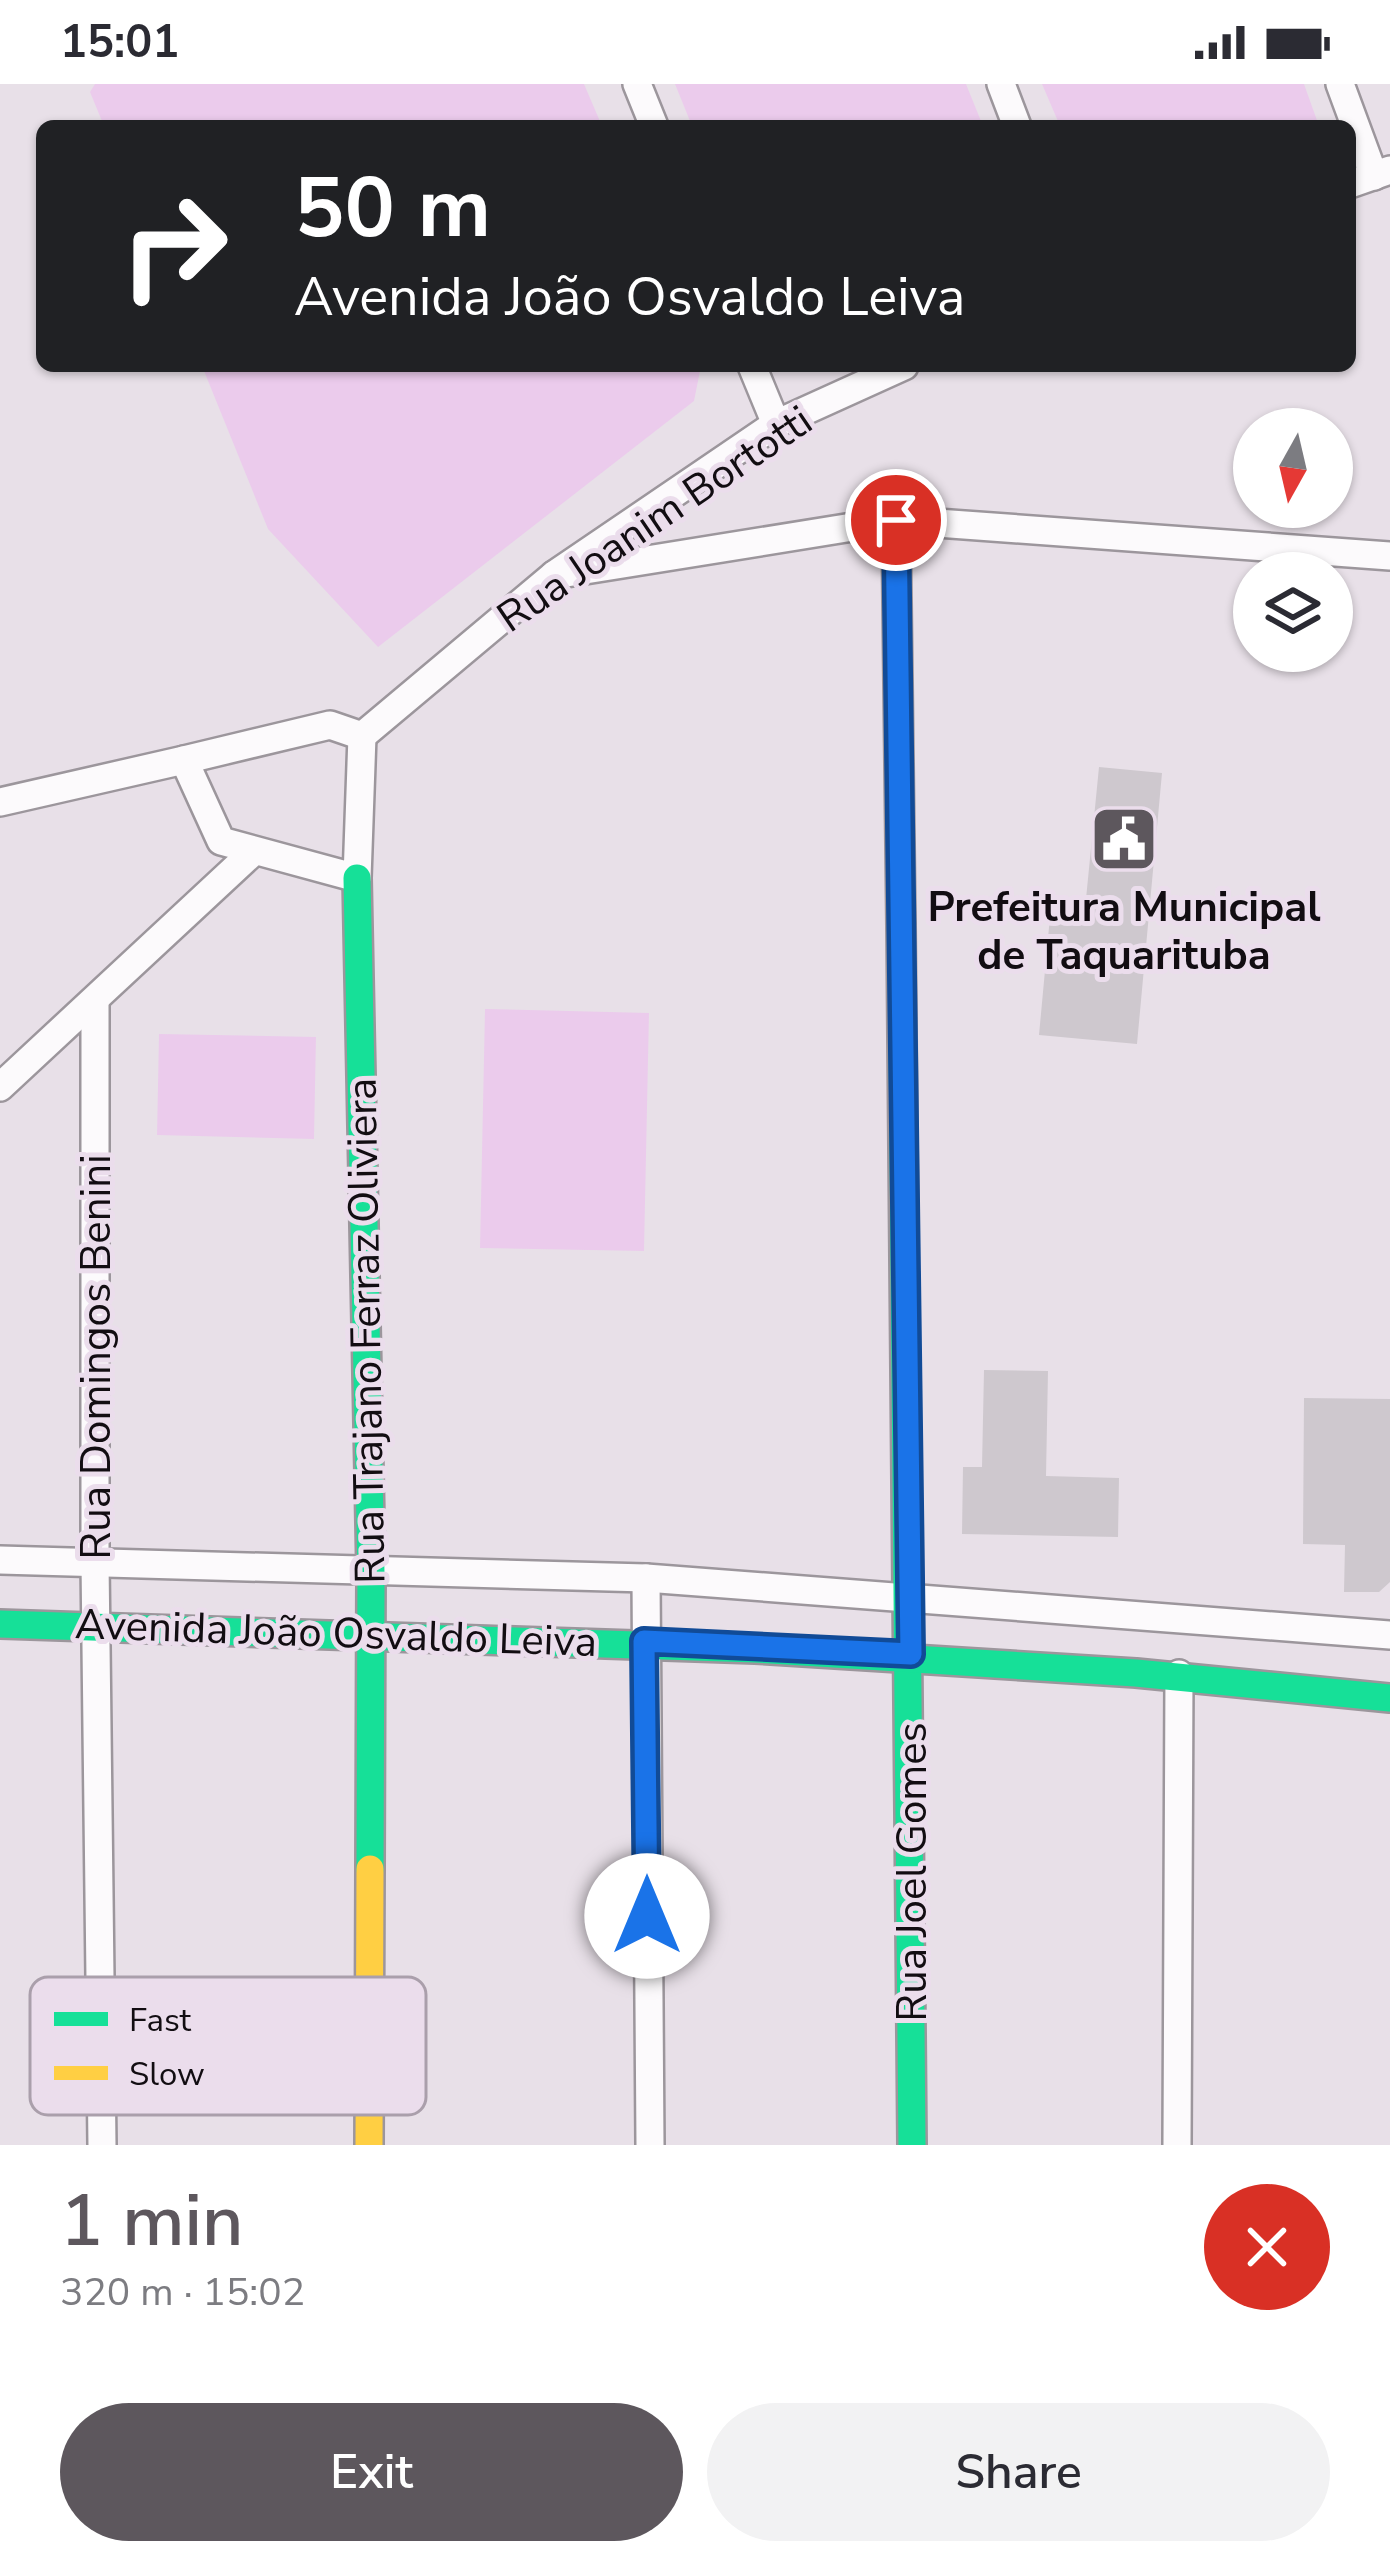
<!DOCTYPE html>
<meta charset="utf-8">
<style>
:root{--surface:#fff;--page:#f2f2f3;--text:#2b2b33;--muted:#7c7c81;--accent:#5d575d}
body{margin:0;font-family:"Nunito Sans",sans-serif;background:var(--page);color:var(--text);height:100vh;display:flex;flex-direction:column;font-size:45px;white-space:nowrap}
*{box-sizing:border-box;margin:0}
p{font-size:39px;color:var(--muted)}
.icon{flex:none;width:66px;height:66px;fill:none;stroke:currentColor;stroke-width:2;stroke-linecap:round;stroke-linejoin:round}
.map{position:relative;height:2061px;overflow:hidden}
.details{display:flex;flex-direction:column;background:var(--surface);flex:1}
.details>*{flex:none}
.hud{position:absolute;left:36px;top:36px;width:1320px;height:252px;border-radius:18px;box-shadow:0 3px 9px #0004;background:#202124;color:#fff;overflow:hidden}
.needle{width:78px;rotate:188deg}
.tools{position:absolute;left:1233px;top:324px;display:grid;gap:24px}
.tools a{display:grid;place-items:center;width:120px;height:120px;border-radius:50%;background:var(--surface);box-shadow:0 3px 9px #0004;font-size:60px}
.pin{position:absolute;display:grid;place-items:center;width:102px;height:102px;color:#fff;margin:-51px;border:6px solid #fff;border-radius:50%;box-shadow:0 3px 12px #0007}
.me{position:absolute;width:132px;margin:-66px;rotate:0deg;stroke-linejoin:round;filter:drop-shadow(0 0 9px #0008)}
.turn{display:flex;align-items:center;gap:42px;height:252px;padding:0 60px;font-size:54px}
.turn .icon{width:156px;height:156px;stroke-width:2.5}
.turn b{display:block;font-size:84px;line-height:102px}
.round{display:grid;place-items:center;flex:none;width:126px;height:126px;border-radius:63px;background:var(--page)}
.headline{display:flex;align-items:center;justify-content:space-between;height:204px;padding:0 60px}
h1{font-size:72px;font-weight:600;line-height:90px;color:var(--accent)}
.button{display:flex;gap:24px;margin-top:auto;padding:24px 60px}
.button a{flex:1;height:138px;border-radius:72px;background:var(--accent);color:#fff;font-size:48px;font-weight:600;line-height:138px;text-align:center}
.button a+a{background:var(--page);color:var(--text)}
.status{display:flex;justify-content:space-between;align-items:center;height:84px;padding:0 60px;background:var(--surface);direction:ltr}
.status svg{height:33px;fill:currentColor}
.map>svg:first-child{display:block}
</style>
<div class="status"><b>15:01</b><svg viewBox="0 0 49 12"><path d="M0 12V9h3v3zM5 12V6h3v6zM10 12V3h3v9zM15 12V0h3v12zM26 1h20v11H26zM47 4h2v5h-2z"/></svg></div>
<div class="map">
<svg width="1390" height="2061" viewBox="0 0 1390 2061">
<rect width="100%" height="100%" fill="#e8e0e8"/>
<g fill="#ebcbec">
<path d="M95,0H584L602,42H104L90,8Z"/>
<path d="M675,0H966L983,42H692Z"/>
<path d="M1042,0H1304L1319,42H1060Z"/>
<path d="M202,282H701L694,317L378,563L268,445Z"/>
<path d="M485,925L649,929L644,1167L480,1164Z"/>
<path d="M159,950L316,953L314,1055L157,1051Z"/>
</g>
<g fill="#cec8ce">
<path d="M1099,683L1162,689L1137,960L1039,951L1051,822L1085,825Z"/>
<path d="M984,1286L1048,1287L1046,1392L1119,1394L1118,1453L962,1450L963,1383H982Z"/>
<path d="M1304,1314L1390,1315V1498L1379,1508H1344L1345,1461L1303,1460Z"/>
</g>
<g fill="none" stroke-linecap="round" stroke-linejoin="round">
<g stroke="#9c969c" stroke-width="32">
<g id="street">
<path d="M637,0L654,42"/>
<path d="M1001,0L1017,42"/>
<path d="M1340,0L1374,92"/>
<path d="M1350,100L1390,86"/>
<path d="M752,282L776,340"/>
<path d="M554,491L896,436L1390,472"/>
<path d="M330,641L362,652L357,794L221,757L184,676Z"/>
<path d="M362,652L554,491L776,340L904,282"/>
<path d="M0,718L184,676"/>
<path d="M95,917V1478L102,2061"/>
<path d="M0,1003L254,767"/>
<path d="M0,1476L646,1494L1390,1551"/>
<path d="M646,1494L650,2061"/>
<path d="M1177,2061L1179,1590"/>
</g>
</g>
<g stroke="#9c969c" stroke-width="32">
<g id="fast">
<path d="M357,794L371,1489L370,1785"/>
<path d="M901,842L912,2061"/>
<path d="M0,1540L755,1565L1136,1589L1390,1614"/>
</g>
</g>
<g stroke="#9c969c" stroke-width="32">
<g id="slow">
<path d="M896,436L901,842"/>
<path d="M369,2061L370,1785"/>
</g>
</g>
<use href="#street" stroke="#fcfafc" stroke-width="27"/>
<use href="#fast" stroke="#16e098" stroke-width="27"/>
<use href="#slow" stroke="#ffcf43" stroke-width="27"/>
</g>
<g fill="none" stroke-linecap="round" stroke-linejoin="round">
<g stroke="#114b97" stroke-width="30">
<path id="route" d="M647,1832L644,1557L911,1570L896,436"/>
</g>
<use href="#route" stroke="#1a73e8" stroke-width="21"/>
</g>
<defs>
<g id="civic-square" transform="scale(3.45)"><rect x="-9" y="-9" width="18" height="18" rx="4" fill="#5d575d" stroke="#ebddec"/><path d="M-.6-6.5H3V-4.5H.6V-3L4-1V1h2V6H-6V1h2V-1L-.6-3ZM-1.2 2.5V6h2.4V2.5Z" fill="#fff"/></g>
</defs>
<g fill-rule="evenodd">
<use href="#civic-square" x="1124" y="755"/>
</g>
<g text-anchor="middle" stroke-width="10" stroke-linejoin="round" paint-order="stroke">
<g font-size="42" fill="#120d12" stroke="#ebddec">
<text transform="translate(654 434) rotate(-34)" y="15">Rua Joanim Bortotti</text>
<text transform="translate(365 1247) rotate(-91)" y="15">Rua Trajano Ferraz Oliviera</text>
<text transform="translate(95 1273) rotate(-90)" y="15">Rua Domingos Benini</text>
<text transform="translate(336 1548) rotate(2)" y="15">Avenida João Osvaldo Leiva</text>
<text transform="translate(911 1788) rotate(-90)" y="15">Rua Joel Gomes</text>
</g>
<g font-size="42" font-weight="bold" fill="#120d12" stroke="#ebddec">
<text x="1124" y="837">Prefeitura Municipal<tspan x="1124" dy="48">de Taquarituba</tspan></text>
</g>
</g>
<rect x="30" y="1893" width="396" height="138" rx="18" fill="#ebddec" stroke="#aa9fab" stroke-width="3"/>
<rect x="54" y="1928" width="54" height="14" fill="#16e098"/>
<rect x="54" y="1982" width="54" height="14" fill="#ffcf43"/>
<g font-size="33" fill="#120d12">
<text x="129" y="1947">Fast</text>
<text x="129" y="2001">Slow</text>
</g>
</svg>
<div class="tools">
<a><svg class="needle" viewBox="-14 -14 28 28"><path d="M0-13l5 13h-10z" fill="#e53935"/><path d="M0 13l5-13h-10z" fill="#7c7c81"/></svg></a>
<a><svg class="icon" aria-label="layers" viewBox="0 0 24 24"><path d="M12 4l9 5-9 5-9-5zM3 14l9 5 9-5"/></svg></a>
</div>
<div class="pin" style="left:896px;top:436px;background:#d93025"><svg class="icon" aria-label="arrive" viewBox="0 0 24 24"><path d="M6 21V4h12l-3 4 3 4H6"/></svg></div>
<svg class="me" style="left:647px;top:1832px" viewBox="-20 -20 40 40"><circle r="19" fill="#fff"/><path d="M0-13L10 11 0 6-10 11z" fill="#1a73e8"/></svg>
<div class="hud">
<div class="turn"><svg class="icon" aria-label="right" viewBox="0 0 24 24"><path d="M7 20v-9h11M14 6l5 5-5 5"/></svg><div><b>50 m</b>Avenida João Osvaldo Leiva</div></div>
</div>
</div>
<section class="details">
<div class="headline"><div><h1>1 min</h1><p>320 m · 15:02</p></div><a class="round" style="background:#d93025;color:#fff"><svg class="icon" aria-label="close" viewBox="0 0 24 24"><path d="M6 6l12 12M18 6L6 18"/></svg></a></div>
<div class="button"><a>Exit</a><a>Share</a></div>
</section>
